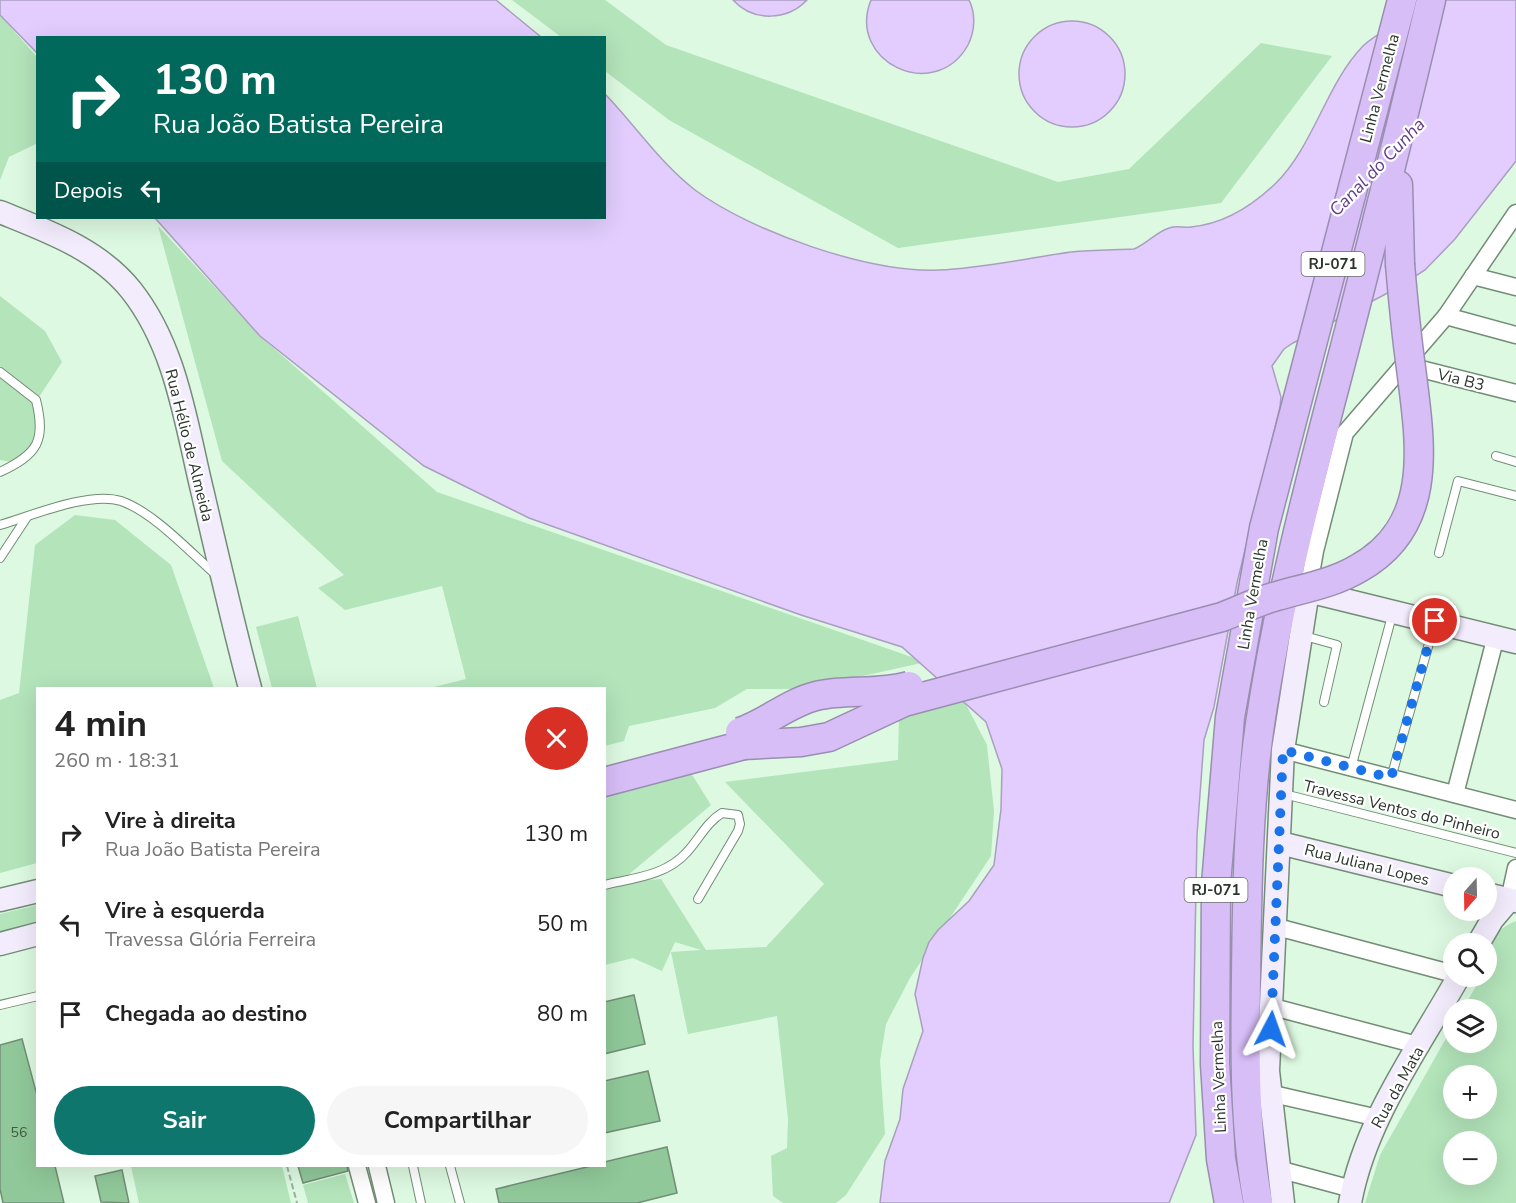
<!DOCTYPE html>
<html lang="pt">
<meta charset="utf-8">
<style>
:root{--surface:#fff;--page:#f6f6f6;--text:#222;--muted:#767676;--accent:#0f766e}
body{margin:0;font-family:"Nunito Sans",sans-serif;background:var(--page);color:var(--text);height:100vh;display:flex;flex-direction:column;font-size:22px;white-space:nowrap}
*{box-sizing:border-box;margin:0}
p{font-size:20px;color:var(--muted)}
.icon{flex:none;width:33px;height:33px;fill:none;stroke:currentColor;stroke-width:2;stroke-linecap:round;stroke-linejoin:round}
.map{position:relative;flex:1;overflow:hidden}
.drawer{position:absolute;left:36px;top:687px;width:570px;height:480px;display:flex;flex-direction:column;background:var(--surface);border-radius:0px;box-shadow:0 6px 24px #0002}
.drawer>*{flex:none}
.guide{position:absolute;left:36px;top:36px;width:570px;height:183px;border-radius:0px;box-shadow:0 6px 24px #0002;background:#00695c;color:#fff;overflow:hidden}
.needle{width:39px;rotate:200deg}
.controls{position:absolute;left:1443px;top:867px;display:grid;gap:12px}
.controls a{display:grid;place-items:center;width:54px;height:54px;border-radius:50%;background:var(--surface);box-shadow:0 6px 24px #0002;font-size:30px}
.pin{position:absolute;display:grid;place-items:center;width:51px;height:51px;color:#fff;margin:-26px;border:3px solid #fff;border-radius:50%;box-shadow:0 2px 6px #0007}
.me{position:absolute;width:66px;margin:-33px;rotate:4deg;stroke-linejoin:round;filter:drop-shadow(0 0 4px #0008)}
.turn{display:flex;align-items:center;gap:21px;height:126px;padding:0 18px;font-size:27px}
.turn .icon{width:78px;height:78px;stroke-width:2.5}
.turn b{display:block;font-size:42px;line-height:51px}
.then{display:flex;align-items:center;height:57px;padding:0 18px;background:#0003;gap:12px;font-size:22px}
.round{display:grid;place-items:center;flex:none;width:63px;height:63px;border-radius:32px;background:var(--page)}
.summary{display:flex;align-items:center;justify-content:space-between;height:102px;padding:0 18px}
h1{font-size:36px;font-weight:700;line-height:45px}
.button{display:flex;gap:12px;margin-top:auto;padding:12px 18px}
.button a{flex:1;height:69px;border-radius:36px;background:var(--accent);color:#fff;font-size:24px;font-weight:700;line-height:69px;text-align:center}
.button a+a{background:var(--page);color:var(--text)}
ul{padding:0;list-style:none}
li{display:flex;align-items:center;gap:18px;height:90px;padding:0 18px}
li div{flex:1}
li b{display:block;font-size:22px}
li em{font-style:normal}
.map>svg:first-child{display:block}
</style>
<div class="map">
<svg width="1516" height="1203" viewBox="0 0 1516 1203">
<rect width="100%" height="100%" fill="#ddf9e1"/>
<g fill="#b3e4ba" fill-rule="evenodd">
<path d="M512,0H605L666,45L1058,182L1129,169L1261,43L1332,56L1221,203L898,248L669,120L605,71L604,38L561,37Z"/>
<path d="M0,15L37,57L38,143L9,157L0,180Z"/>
<path d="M158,226L260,336L437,492L926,662L804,689H747L715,708L629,726L624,741L605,746L604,688H430L466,679L442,586L345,610L318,588L344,575L222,461Z"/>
<path d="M0,296L45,331L62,362L37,400L41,433L18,463L0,460Z"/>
<path d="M75,515L115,520L171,565L214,688H38L37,863L0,873V700L19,693L35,545Z"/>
<path d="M298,616L317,688H272L256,627Z"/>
<path d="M960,693L987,745L994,811L991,856L910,978L886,1024L880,1061L885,1134L846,1195L836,1203H783L773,1196L771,1156L787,1148L788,1119L777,1016L688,1034L671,952L701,950L675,942L662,971L633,958L605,965L604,791L691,773L711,805L620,882L661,879L706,950L766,947L824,884L725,782L898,760L899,718Z"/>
<path d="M37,905V926L0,936V914Z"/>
<path d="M1516,921V1203H1365L1380,1155L1453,1026L1454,1042H1486V1010L1463,1009L1479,981L1478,977L1486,976C1487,949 1487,933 1516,921ZM1454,1076H1486V1108H1454ZM1454,1142H1486V1174H1454Z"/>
<path d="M131,1166H282L291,1203H139Z"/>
<path d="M345,1174L354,1203H308L303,1185Z"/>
</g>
<g fill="#e2cdfe" stroke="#ab9fbf" stroke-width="1.5">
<path d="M0,0H496L541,37L38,38L37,53L0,15Z"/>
<path d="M733,0H807C787,21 753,22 733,0Z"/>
<path d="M871,0H969C976,14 975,31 968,45C935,104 846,62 871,0Z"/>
<path d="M1436,0H1516V161L1455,239L1425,270L1397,288L1293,343L1284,349L1272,366L1281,397L1280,407L1237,583L1214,707L1204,740L1197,835L1193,1046L1196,1135L1169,1203H880L885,1161L900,1119L903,1089L923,1031L915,994L923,958L929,942L938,930L969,901L994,865L1001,809L1002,769L986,722L902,647L801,615L529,518L424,466L260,336L155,218H604L605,94C635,125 660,163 695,190C752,232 869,273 939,270C984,268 1027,258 1071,252C1092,250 1113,250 1134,249C1147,244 1156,232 1169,228C1177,225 1183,228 1191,227C1223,224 1252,206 1275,184C1314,146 1326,84 1363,46C1376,33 1418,11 1436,0Z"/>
<circle cx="1072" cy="74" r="53"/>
</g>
<g fill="#90c899" stroke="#738d77" stroke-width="1.5">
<path d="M634,995L645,1044L604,1054V1002Z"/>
<path d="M22,1039L38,1099V1166H55L64,1203H3L0,1189V1045Z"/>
<path d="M648,1071L660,1121L604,1133V1081Z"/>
<path d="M667,1147L677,1193L637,1203H499L496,1189L591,1166H604V1162Z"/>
<path d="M298,1166H347L348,1171L303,1183Z"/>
<path d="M122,1170L129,1203L101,1202L95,1176Z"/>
</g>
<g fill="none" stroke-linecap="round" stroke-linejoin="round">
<g stroke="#738c76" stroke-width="10">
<g id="lane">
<path d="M0,372L36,400C46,441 38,454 0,472"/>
<path d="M1496,456L1516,462"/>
<path d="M0,525C31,516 89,491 121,501C153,512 189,551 215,574"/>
<path d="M1439,553L1458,481L1516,496"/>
<path d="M0,558L27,517"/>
<path d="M1301,635L1337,645L1324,702"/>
<path d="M1351,768L1393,612"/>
<path d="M1391,778L1435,622"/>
<path d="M1284,794L1516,853"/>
<path d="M604,885C633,878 666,876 687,852C699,839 707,822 722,813L738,815L740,824L738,831L698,899"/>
<path d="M0,1005L38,996"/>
<path d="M413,1166L421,1203"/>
<path d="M450,1166L460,1203"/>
</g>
</g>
<g stroke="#738c76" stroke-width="19">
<g id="street">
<path d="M1473,276L1516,287"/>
<path d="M1446,316L1516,335"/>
<path d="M1405,365L1516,393"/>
<path d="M1308,591L1315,551L1345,433L1446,316L1516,213"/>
<path d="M1283,750L1516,810"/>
<path d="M1455,794L1496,636"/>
<path d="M1509,900L1516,868"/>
<path d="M1277,927L1454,974"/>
<path d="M1273,1007L1421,1046"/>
<path d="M1269,1093L1378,1118"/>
<path d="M357,1166L367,1203"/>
<path d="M377,1166L386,1203"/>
<path d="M1278,1169L1352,1189"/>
</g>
</g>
<g stroke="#738c76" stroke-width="25">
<g id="secondary">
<path d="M0,212C47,231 98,249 131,290C177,348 186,425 203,494C218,559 233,624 250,688"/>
<path d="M1280,843L1454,886"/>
<path d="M1486,894L1516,901"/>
<path d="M0,900L38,891"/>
<path d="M0,944L38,934"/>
<path d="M1478,944L1492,920L1509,900"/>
<path d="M1283,1203L1268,1071L1283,750L1308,591L1516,642"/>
<path d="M1350,1203C1365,1120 1418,1049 1459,976"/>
</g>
</g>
<g stroke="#9a8eb0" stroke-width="31">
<g id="highway">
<path d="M1398,185L1400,264"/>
<path d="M604,782L744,745"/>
<path d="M1229,1203L1221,1159L1215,1064L1216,884L1230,717L1264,528L1402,0"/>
<path d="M1258,1203C1244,1128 1245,1052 1246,976C1247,892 1248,808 1260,724C1278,604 1308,488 1339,370C1371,247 1402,124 1431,0"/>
</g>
</g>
<path stroke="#9bb19e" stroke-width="2" stroke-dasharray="6 3" stroke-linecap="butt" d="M287,1166L297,1203"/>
<use href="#lane" stroke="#fff" stroke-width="8"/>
<use href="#street" stroke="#fff" stroke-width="16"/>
<use href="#secondary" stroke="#f3ecfd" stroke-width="22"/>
<use href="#highway" stroke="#d7bef7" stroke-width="28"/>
<g stroke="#9a8eb0" stroke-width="31" stroke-linecap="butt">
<g id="highway-bridge">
<path d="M740,732C767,723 788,703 816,696C846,689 877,695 909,686"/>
<path d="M744,745L801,742L829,737L904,702L1222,617C1240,610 1258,601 1277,596C1305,588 1334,583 1359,568C1436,525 1420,441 1411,368C1406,333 1403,299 1400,264"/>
</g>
</g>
<use href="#highway-bridge" stroke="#d7bef7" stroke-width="28"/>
</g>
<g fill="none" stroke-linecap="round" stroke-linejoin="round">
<path stroke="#1a73e8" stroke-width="10" stroke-dasharray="0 18" d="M1271,1029L1283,750L1391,778L1435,621"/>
</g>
<g text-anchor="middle" stroke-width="4.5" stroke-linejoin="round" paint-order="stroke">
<g font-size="14" fill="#445a47">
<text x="19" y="1137">56</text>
</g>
<g fill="#fff" stroke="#6a726b" stroke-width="1.5">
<rect x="1301.5" y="252" width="63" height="24" rx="4.5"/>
<rect x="1184.5" y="878" width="63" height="24" rx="4.5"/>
</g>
<g font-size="15" font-weight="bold" fill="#2a352c">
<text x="1333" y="269">RJ-071</text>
<text x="1216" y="895">RJ-071</text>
</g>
<g font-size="16" fill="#2a352c" stroke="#fff">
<text transform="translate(1379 88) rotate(-75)" y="6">Linha Vermelha</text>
<text transform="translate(1461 379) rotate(14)" y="6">Via B3</text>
<text transform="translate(190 445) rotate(76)" y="6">Rua Hélio de Almeida</text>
<text transform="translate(1252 594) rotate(-80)" y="6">Linha Vermelha</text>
<text transform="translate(1402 809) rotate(14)" y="6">Travessa Ventos do Pinheiro</text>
<text transform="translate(1367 864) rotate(14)" y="6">Rua Juliana Lopes</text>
<text transform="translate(1218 1077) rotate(-92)" y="6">Linha Vermelha</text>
<text transform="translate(1397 1087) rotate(-61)" y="6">Rua da Mata</text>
</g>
<g font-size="18" font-style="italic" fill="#623f87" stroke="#fff">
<text transform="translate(1377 167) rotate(-46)" y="6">Canal do Cunha</text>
</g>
</g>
</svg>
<div class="controls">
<a><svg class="needle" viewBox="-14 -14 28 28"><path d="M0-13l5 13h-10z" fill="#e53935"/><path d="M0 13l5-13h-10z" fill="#767676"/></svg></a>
<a><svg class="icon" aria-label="search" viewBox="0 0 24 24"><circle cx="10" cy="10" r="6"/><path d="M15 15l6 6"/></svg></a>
<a><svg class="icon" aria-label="layers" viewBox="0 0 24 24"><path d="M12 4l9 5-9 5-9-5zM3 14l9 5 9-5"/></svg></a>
<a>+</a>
<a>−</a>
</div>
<div class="pin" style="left:1435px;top:621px;background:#d93025"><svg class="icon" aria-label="arrive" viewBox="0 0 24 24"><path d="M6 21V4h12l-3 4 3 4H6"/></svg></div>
<svg class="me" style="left:1271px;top:1029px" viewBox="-20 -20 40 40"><path d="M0-17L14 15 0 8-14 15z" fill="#1a73e8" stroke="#fff" stroke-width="4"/></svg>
<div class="guide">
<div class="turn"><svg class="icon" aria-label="right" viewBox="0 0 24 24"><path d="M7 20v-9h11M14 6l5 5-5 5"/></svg><div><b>130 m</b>Rua João Batista Pereira</div></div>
<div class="then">Depois<svg class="icon" aria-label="left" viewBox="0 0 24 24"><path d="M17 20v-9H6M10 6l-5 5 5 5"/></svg></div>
</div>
<section class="drawer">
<div class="summary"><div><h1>4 min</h1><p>260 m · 18:31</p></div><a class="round" style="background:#d93025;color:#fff"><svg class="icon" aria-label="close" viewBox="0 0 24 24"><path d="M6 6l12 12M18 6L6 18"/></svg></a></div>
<ul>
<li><svg class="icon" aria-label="right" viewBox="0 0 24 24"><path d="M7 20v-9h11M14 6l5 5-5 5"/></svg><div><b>Vire à direita</b><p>Rua João Batista Pereira</p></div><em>130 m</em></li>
<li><svg class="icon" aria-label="left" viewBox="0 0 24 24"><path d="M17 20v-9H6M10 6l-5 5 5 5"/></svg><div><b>Vire à esquerda</b><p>Travessa Glória Ferreira</p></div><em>50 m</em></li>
<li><svg class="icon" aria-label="arrive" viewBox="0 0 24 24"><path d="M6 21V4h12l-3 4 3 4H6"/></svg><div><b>Chegada ao destino</b></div><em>80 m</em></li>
</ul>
<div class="button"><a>Sair</a><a>Compartilhar</a></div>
</section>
</div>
